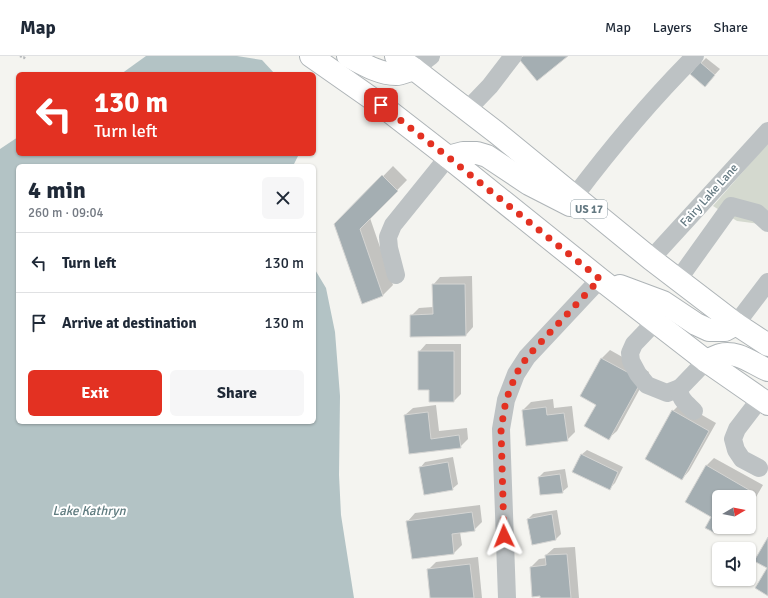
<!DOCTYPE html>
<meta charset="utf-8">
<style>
:root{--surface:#fff;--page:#f6f6f7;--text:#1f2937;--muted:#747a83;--line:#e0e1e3;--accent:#e33122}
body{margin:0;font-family:Signika,sans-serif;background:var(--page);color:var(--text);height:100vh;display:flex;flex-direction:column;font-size:15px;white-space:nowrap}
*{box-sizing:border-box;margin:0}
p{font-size:13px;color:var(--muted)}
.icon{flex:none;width:22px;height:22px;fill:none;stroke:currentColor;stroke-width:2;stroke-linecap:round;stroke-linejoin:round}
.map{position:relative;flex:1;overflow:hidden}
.side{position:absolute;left:16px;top:108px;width:300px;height:260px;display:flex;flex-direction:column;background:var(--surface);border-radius:6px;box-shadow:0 1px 3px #0004}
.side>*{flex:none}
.banner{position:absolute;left:16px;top:16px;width:300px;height:84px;border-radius:6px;box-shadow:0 1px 3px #0004;background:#e33122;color:#fff;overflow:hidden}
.needle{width:26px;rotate:80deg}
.controls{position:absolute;left:712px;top:434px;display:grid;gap:8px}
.controls a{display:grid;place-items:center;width:44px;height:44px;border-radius:6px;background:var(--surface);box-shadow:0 1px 3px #0004;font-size:20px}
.pin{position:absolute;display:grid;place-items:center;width:34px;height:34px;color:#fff;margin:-17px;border-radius:8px;box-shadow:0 2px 6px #0006}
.me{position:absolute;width:44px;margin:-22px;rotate:358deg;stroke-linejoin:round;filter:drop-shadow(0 0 3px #0008)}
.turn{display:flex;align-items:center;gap:14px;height:84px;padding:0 12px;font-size:18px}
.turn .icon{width:52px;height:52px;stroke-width:2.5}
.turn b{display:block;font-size:28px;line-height:34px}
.round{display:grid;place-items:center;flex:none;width:42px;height:42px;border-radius:6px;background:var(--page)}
.overview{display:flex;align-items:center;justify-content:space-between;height:68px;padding:0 12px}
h1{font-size:24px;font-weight:700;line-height:30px}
.primary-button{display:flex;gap:8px;margin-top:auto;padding:8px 12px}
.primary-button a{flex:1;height:46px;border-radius:6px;background:var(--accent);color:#fff;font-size:16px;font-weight:700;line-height:46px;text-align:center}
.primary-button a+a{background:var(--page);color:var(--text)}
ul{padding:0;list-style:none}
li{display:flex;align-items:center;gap:12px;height:60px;padding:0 12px;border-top:1px solid var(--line)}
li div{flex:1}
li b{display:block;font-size:15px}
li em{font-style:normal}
header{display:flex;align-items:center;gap:24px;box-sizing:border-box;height:56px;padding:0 20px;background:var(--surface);border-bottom:1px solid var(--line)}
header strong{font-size:19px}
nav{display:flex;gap:22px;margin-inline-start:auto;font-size:14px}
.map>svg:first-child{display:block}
</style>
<header>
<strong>Map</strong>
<nav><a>Map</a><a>Layers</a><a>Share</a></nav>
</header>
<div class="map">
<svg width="768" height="542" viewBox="0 0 768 542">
<rect width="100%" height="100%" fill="#f4f4f0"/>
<path fill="#d4d9cf" d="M768,87V169L737,165L713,150Z"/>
<g fill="#b3c3c5">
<path d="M146,0H237L262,4L275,18H121Z"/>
<path d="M18,81V98H299L293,110H18V366H314V212L326,232L335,276L340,340L339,419L341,459L354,542H0V93Z"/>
</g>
<g fill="#0003">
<path d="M706,2L720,13L710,24L701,7Z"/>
<path d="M393,110L407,124L370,162L393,229L383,239L362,246L336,169Z"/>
<path d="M472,220L473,271L466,279L411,260L419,252L433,251V229L440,221Z"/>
<path d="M426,288H461V338L454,345L419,296Z"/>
<path d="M610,294L649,316L617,375L609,382L597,349L581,340L602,302Z"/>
<path d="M553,343L554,352L572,350L575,376L567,384L523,354L531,346Z"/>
<path d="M681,347L716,367L689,415L682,423L673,355Z"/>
<path d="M436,349L439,375L467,372L468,383L460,391L410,397L405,359L413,352Z"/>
<path d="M587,394L623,411L615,427L610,432L581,399Z"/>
<path d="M453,401L458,428L452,433L420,412L425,406Z"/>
<path d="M714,402L763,429L749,453V441H719V471H720L715,476L712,461L706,410Z"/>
<path d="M565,413L568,431L562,436L539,421L544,416Z"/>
<path d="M480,449L482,466L474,474L460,476L462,489L454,497L408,465L415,457Z"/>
<path d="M557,454L561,478L556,483L528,463L533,458Z"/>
<path d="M575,491L579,542H541L531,511L539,503L546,502V499L554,492Z"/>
<path d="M478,501L482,542H431L428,514L436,506Z"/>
</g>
<g fill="#a4aeb2" stroke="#d5d5d3">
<path d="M523,0H568L537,25L519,3Z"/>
<path d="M700,6L715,19L705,31L690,18Z"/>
<path d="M382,119L398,135L360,173L383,240L362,248L334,168Z"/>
<path d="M432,228H465L466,280L410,281V259L433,258Z"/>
<path d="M418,295H454V346H429V334H418Z"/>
<path d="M601,302L642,324L609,384L584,370L596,349L580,340Z"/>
<path d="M546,351L547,359L564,357L568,385L526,390L522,354Z"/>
<path d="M672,354L709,375L682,424L645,403Z"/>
<path d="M428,356L431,383L459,379L461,392L409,398L404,359Z"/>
<path d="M581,398L618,416L610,434L572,416Z"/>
<path d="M448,406L453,434L424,439L419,411Z"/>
<path d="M706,409L756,438L749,449V441H719V471L715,477L705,472L711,461L685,446Z"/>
<path d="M560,418L563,437L540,439L538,421Z"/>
<path d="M472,456L475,475L452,478L454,498L412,503L406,465Z"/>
<path d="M552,458L556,484L532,489L527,463Z"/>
<path d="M725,471H737L734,476Z"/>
<path d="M768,481V540L755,532L767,512L754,505Z"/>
<path d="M567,498L571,542H540V540L532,541L530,511L546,509L545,499Z"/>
<path d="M470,508L474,542H430L427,513Z"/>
</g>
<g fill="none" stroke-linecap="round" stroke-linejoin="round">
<g stroke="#aeb4b7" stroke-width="24">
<g id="major">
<path d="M311,0L381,49L448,101L600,223L706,305L768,348"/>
<path d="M348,0C363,8 379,18 396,18C402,18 409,14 414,13"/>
<path d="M396,0L414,13L497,77L651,203L736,268L768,289"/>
<path d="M448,101L463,97H477L487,100L529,128L570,149"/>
<path d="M620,230L663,246L696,268L709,274H725L736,268"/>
<path d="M706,305C710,303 715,301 720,299C737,294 753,308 768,314"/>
</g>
</g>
<path stroke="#b7babc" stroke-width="2.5" stroke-dasharray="2 2" stroke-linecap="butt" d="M20,0L24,2L25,0"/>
<g stroke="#bdc2c4" stroke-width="18">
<path d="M414,13L431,0"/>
<path d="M467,54L490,30L513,0"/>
<path d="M574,141C611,92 651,44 695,0"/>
<path d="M651,203L768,75"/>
<path d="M396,219L389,192L388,181L393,169L448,101"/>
<path d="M678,224L731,150L757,157L768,167"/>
<path d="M655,266L634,288L630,297L631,305L638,318L647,329L667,337L680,332"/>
<path d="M736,268L768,226"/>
<path d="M694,355C687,348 678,342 680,332L706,305"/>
<path d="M759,412L742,403L736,394L733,383L737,373L760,343"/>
<path d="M507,542L501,373L506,344L516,318L527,301L600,223"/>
</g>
<use href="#major" stroke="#fff" stroke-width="22"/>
</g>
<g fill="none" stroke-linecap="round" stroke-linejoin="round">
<path stroke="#e33122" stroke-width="7" stroke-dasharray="0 12.6" d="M381,49L448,101L600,223L527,301L516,318L506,344L501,373L504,480"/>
</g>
<g text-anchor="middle" stroke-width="4" stroke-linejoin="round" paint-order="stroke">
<rect fill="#fff" stroke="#92a0a7" stroke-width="1" x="571" y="144" width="36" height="18" rx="3"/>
<g font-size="11" font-weight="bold" fill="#637881">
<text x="589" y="157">US 17</text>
</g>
<g font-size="12" fill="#637881" stroke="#fff">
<text transform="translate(709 139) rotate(-48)" y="4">Fairy Lake Lane</text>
</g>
<g font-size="13" font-style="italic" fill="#5f7b7f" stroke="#fff">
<text x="89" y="459">Lake Kathryn</text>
</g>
</g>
</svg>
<div class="controls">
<a><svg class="needle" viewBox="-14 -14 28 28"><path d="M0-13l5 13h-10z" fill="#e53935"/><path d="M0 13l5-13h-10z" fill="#747a83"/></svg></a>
<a><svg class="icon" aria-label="sound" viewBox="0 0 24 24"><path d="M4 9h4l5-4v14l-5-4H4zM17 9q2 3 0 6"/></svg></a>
</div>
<div class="pin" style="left:381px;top:49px;background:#d93025"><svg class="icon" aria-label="arrive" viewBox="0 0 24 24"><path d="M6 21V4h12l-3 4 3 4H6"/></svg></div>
<svg class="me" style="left:504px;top:480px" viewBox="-20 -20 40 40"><path d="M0-17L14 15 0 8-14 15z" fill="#e33122" stroke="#fff" stroke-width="4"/></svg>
<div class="banner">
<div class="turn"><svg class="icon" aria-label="left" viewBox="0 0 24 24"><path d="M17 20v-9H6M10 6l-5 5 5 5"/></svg><div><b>130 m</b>Turn left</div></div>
</div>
<section class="side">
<div class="overview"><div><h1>4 min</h1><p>260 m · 09:04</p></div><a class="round"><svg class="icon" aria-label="close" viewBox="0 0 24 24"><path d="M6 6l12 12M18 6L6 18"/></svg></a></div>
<ul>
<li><svg class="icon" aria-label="left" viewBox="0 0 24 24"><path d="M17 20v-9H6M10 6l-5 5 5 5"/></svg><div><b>Turn left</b></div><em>130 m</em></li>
<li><svg class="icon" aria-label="arrive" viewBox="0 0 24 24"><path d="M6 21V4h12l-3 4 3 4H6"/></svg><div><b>Arrive at destination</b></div><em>130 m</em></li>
</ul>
<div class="primary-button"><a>Exit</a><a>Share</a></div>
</section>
</div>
